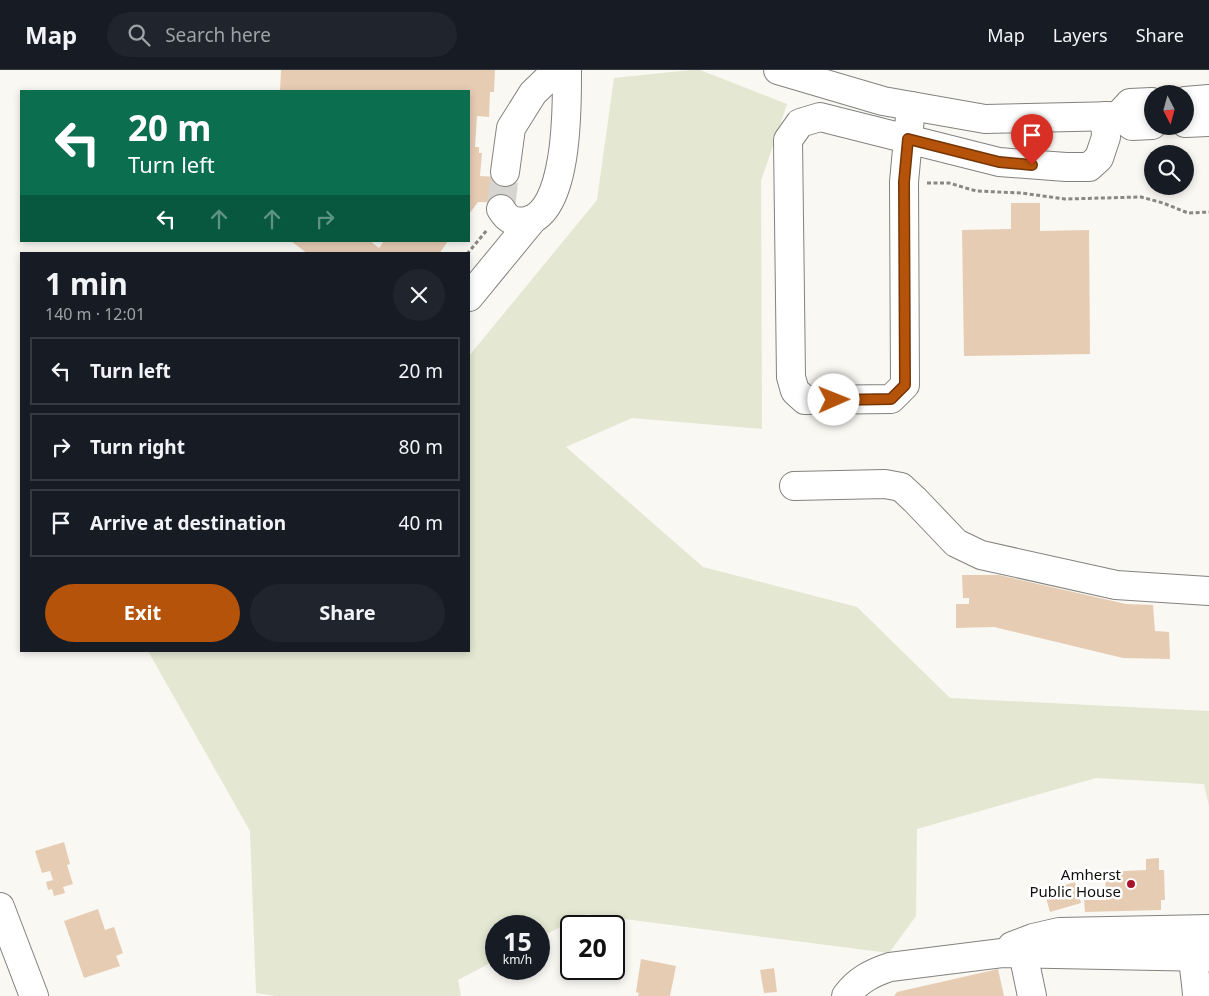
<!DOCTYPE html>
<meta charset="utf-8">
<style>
:root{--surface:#171b24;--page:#20242c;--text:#f1f3f6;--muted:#9ea1a6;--line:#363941;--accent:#b45309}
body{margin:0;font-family:"Noto Sans",sans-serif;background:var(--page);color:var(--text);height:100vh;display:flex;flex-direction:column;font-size:19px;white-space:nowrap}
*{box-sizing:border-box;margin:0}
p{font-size:16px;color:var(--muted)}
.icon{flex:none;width:28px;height:28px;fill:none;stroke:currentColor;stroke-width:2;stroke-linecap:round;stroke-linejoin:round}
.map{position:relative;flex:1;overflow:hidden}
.drawer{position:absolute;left:20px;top:182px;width:450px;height:400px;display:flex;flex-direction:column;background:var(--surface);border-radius:0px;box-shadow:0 2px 8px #0003}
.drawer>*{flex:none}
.top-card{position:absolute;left:20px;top:20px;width:450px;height:152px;border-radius:0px;box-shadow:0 2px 8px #0003;background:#0b6e4f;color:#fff;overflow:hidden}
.needle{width:32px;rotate:174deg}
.tools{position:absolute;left:1144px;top:15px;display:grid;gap:10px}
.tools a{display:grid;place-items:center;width:50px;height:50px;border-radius:50%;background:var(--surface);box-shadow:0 2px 8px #0003;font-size:25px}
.speed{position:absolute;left:485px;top:845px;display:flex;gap:10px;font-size:25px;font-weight:700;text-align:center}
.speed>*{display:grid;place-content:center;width:65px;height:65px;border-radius:50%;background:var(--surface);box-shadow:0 2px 8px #0003;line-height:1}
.speed small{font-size:12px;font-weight:400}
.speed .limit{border:2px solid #111;border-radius:8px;background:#fff;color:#111}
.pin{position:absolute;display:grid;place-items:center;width:42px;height:42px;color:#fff;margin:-51px -21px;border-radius:50% 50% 50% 0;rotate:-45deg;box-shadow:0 0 5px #0007}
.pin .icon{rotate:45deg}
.me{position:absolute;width:55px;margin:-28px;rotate:89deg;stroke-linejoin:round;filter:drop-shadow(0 0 4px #0008)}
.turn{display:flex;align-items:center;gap:18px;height:105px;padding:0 25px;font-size:22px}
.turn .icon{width:65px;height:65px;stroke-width:2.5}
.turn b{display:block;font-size:35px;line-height:42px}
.lanes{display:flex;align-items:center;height:48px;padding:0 25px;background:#0003;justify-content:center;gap:25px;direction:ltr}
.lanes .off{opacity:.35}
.round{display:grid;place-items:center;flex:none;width:52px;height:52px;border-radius:26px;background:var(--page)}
.headline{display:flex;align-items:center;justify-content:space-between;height:85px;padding:0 25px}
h1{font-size:30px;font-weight:700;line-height:38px}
.button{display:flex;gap:10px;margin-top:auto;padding:10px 25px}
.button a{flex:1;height:58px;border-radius:30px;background:var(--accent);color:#fff;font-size:20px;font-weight:700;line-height:58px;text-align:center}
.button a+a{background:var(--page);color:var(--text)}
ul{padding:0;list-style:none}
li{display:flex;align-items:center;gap:15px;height:68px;margin:0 10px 8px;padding:0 15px;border:2px solid var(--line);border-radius:0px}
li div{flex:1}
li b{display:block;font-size:19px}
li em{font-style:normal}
header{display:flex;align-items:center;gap:30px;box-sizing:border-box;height:70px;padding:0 25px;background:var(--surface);border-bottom:1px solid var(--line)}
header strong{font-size:24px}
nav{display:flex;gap:28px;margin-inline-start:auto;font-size:18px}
.search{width:350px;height:45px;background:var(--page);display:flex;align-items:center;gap:12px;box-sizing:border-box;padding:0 18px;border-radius:28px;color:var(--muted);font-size:19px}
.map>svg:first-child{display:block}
</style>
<header>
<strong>Map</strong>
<div class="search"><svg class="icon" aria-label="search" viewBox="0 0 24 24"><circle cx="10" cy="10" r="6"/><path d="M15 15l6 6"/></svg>Search here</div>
<nav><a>Map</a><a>Layers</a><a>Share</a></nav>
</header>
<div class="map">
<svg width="1209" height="926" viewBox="0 0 1209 926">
<rect width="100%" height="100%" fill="#f9f8f3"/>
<path fill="#e4e7d1" d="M691,0H700L787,34L761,111L762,359L632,348L566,377L703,497L857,537L950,628L1209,641V736L1204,714L1096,708L917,759L916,846L889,883L586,844L539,868V856H496V890L458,910L461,926H275L256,923L250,761L148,581H469V286L597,130L614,8Z"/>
<g fill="#e7ccb4">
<path d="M281,0H495L494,22H490L489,47L477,46L475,77H479V83H482L480,106L516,108L515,133L478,132L469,144V21H280Z"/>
<path d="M1011,133H1040V161L1089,160L1090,284L964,286L962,160L1011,159Z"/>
<path d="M291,171H370L379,178L384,171H448L439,184H308Z"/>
<path d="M962,505H999L1126,534L1153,535L1155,561L1169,562L1170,589L1123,588L994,557L956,558V534H969V528H963Z"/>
<path d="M64,772L70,794L67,795L73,814L63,817L65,823L54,826L52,819L48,820L46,812L53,810L50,801L42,803L35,781Z"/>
<path d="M1159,788V800H1164L1165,830H1161V840L1085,842L1084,830H1106L1105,802L1146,800V789Z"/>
<path d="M1075,812L1081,833L1050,842L1044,821Z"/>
<path d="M98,839L105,860L114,857L123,883L116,886L120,896L84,908L64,851Z"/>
<path d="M641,889L676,896L670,926H638L639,923L636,922Z"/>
<path d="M774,898L777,922L764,923L760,900Z"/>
<path d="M998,899L1004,926H894L897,922Z"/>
</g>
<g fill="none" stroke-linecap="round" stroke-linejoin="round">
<path stroke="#d6d5d1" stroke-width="28" stroke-dasharray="28 14" stroke-linecap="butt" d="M501,139L505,102"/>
<g stroke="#83827e" stroke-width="30">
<g id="minor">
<path d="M778,0L883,31L985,49L1118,46L1132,56L1152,55"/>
<path d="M1185,31L1209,29"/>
<path d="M911,36L904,112L905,315L891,329L805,330L795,321L791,307L788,70L800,53L820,47L999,92L1066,97H1089L1099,88L1106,67L1105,46"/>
<path d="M1118,46L1130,33L1152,32"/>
<path d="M1185,53L1209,52"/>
<path d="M505,102L511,58L533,23L557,0"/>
<path d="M501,139C507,149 513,153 526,151C569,143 567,33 567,0"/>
<path d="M469,227L533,149"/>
<path d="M794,416L885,414L901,417L915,430L956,473L981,485L1116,515L1209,521"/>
<path d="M0,837L34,926"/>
<path d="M1191,870C1192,889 1196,907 1197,926"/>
<path d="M1012,876L1033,868L1059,862L1209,859"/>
<path d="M1023,883L1032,926"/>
<path d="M846,926C858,910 872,903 890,897L1002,883L1209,887"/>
</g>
</g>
<g stroke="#898885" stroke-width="3" stroke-dasharray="4 2.5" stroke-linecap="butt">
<path d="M927,113H949L976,121L1021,123L1065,129L1141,127L1163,133L1188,143L1209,142"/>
<path d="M467,184L487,160"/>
</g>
<use href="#minor" stroke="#fff" stroke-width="28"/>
</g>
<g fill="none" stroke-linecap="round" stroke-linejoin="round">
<g stroke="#753606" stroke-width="12">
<path id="route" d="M834,330L891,329L905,315L904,112L908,69L999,92L1032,95"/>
</g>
<use href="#route" stroke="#b45309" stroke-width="9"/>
</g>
<circle fill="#a9122b" stroke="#fff" stroke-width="2" cx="1131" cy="814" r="5"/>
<g text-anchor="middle" stroke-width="5" stroke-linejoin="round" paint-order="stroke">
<g font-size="15" fill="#11100f" stroke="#fff" text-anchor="end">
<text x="1121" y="810">Amherst<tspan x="1121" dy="17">Public House</tspan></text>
</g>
</g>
</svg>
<div class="tools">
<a><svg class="needle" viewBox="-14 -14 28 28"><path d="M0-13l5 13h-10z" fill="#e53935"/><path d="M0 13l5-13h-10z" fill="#9ea1a6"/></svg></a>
<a><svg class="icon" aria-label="search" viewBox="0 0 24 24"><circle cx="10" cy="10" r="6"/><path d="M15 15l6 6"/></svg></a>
</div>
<div class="speed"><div>15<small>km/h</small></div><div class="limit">20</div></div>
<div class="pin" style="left:1032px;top:95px;background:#d93025"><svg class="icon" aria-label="arrive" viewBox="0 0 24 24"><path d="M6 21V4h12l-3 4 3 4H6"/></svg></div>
<svg class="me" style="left:834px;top:330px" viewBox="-20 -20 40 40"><circle r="19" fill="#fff"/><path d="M0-13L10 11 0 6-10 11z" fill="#b45309"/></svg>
<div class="top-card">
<div class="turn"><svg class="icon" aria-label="left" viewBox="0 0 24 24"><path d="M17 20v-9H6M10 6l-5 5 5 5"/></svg><div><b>20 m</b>Turn left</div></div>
<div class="lanes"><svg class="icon" aria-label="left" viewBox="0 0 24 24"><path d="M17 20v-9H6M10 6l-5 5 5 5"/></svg><svg class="icon off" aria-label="ahead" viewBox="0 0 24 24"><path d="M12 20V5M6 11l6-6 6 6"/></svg><svg class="icon off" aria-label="ahead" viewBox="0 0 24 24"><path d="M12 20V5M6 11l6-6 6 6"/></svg><svg class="icon off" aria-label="right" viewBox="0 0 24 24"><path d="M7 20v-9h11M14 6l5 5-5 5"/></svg></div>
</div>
<section class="drawer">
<div class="headline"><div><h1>1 min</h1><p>140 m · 12:01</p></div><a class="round"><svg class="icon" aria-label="close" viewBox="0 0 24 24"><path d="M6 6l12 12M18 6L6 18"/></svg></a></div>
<ul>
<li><svg class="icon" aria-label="left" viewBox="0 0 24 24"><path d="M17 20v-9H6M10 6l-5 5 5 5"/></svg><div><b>Turn left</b></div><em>20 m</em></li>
<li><svg class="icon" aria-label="right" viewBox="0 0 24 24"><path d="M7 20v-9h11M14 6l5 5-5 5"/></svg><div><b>Turn right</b></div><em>80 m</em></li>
<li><svg class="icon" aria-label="arrive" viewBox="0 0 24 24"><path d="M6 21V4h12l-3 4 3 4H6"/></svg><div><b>Arrive at destination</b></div><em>40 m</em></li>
</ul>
<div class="button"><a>Exit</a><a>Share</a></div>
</section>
</div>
